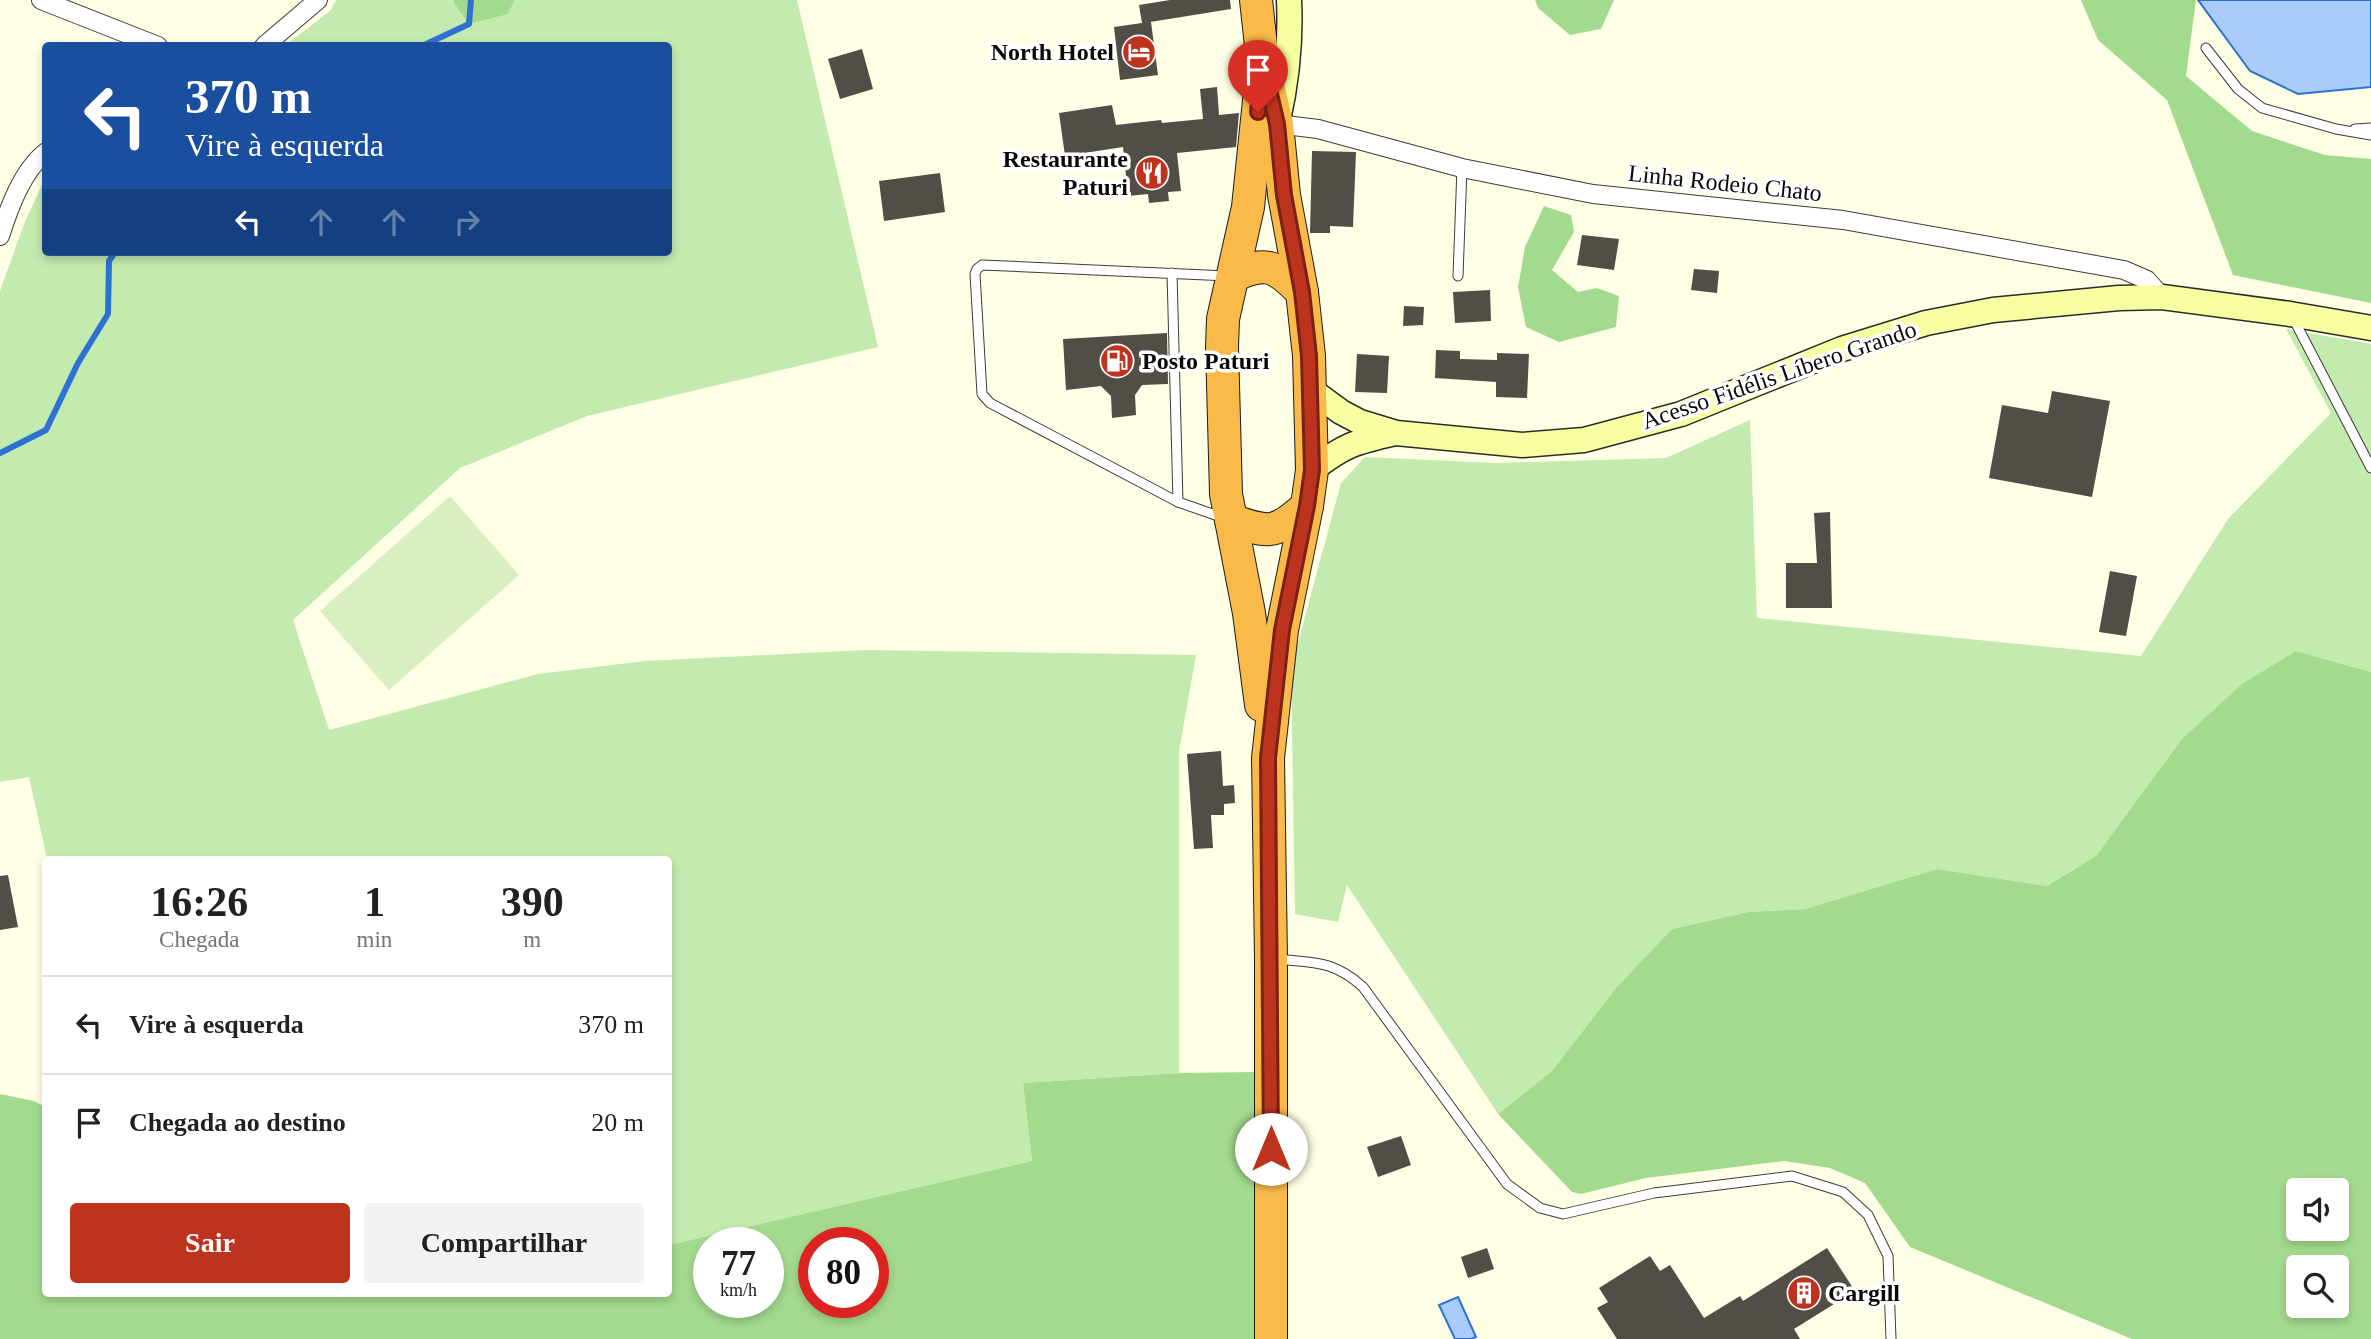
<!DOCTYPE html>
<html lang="pt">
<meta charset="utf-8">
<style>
:root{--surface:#fff;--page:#f2f2f2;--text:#202124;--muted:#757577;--line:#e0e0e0;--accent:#bd331e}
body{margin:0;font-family:Georgia,serif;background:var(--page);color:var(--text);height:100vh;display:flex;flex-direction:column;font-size:26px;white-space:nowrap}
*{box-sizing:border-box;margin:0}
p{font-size:23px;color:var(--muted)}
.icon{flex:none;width:38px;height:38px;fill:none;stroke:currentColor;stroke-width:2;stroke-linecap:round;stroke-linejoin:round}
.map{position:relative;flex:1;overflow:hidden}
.panel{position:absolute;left:42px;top:856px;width:630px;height:441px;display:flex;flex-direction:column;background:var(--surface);border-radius:7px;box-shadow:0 4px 10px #0003}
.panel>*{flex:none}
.guide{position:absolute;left:42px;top:42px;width:630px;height:214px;border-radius:7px;box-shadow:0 4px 10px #0003;background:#1a4fa0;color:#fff;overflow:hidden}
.fabs{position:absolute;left:2286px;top:1178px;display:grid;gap:14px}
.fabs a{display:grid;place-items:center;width:63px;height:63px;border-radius:7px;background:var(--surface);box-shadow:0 4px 10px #0003;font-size:35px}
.speed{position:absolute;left:693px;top:1227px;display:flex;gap:14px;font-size:35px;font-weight:700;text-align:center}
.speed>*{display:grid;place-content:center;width:91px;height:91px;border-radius:50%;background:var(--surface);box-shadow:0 4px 10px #0003;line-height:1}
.speed small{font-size:18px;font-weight:400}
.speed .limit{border:10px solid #d22;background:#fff;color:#111}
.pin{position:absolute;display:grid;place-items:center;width:60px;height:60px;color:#fff;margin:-72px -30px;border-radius:50% 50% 50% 0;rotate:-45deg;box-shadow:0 0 7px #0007}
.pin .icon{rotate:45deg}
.me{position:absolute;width:77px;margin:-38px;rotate:0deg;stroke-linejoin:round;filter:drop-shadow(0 0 5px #0008)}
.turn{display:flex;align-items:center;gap:24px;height:147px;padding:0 28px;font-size:32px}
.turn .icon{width:91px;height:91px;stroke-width:2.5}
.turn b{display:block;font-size:49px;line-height:60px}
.lanes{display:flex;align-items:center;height:66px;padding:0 28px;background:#0003;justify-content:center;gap:35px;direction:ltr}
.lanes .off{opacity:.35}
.eta{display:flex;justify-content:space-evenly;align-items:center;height:119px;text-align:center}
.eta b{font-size:42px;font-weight:700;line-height:49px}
.action{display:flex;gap:14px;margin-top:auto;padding:14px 28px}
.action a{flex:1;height:80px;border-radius:7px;background:var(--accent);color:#fff;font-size:28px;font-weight:700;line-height:80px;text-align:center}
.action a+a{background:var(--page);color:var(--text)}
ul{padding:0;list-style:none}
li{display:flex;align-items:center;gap:21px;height:98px;padding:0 28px;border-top:2px solid var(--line)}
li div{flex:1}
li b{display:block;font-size:26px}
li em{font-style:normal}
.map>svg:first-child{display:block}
</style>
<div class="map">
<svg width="2371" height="1339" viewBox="0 0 2371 1339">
<rect width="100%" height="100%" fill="#ffffe6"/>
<g fill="#c3eaaf">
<path d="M336,0H452V2L508,14L515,0H797L878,347L587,416L460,468L293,620L329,730L538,674L645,661L865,650L1196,655L1179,751V1073L1023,1083L1032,1161L669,1245L668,859H47L29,777L0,782V291L24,224L45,178L46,252H668V46L286,45L330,11Z"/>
<path d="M2286,329L2371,344V672L2296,651L2181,740L2096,856L2047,886L1937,869L1805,909L1748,912L1672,929L1616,988L1552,1071L1498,1114L1347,885L1338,922L1295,914L1291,669L1341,483L1365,457L1496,463L1666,458L1750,420L1757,618L2141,656L2228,519L2331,413Z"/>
</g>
<g fill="#a3db8e" fill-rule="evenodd">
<path d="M452,0H515L508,14L469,24Z"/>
<path d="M1535,0H1614L1601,29L1570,35L1538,8Z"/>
<path d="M2081,0H2196L2186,76L2252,131L2325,155L2371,159V303L2233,275L2167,100L2098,40Z"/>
<path d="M1544,206L1571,215L1574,232L1552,270L1578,292L1597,288L1619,296L1616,327L1559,342L1526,327L1518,287L1525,247Z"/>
<path d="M2296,651L2371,672V1339H2132L1910,1247L1865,1183L1830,1168L1784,1161L1646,1178L1581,1194L1572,1192L1498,1114L1552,1071L1616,988L1672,929L1748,912L1805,909L1937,869L2047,886L2096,856L2181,740L2242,684ZM2336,1190V1228H2298V1190ZM2336,1267V1306H2298V1267Z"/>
<path d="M1256,1072L1254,1339H0V1094L34,1101L45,1107L46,1293H668L669,1245L1032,1161L1023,1083L1179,1073ZM709,1242H768V1302H709ZM814,1242H873V1302H814Z"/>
</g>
<path fill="#d8f0c1" d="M450,496L519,575L389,690L320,611Z"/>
<g fill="#a9ccf8" stroke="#2d72d2" stroke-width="2">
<path d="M2198,0H2371V87L2298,94L2250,71Z"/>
<path d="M1458,1297L1476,1337L1471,1339H1455L1439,1305Z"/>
</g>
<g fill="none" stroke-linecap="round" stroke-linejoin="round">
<g stroke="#2d72d2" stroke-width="6">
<path d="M422,46L469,24L471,0"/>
<path d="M0,453L46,430L78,363L108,314L109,261L115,252"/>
</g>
</g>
<g fill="#524d46">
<path d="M1170,0H1230L1231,9L1144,23L1151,22L1158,75L1120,80L1114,27L1142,23L1139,5Z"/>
<path d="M862,49L873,89L840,99L828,59Z"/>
<path d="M1217,87L1219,115L1239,113L1236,147L1177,153L1181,191L1168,192L1169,201L1149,203L1148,194L1128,196L1123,147L1065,156L1059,113L1112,105L1116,125L1161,120L1162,123L1203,119L1200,89Z"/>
<path d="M1312,151L1356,152L1353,227L1330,226V233H1310Z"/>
<path d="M940,173L945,212L884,221L879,181Z"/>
<path d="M1582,235L1619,239L1614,270L1577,265Z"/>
<path d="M1694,269L1719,271L1717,293L1691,290Z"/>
<path d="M1490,290L1491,321L1455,323L1453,292Z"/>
<path d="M1404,306L1424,307L1423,325L1403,326Z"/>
<path d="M1167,333L1168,384L1142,385L1135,395L1136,415L1112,418L1111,396L1101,386L1066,390L1063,339Z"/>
<path d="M1436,350L1460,351V359L1497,360V353L1529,354L1527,398L1496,397V382L1435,378Z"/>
<path d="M1357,354L1389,356L1387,393L1355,392Z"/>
<path d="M2052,391L2110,401L2092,497L1989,478L2002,405L2048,413Z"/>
<path d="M1830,512L1832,608H1786V563H1817L1814,513Z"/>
<path d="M2110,571L2137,576L2126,636L2099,632Z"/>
<path d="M1221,751L1223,786L1234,785L1235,803L1224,804V815H1211L1213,848L1194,849L1187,754Z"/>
<path d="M8,875L18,927L0,930V876Z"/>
<path d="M1401,1136L1411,1165L1378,1177L1367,1147Z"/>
<path d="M1487,1248L1494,1269L1468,1278L1461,1257Z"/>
<path d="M1827,1248L1855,1291L1794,1329L1800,1339H1617L1597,1308L1608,1302L1599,1288L1650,1256L1660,1271L1670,1265L1704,1318L1740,1296L1743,1301Z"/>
</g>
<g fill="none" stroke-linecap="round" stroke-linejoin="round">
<g stroke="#3c3c3c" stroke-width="11">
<g id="lane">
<path d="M2206,48L2238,89L2262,108L2336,129L2371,135"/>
<path d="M2355,129L2371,128"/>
<path d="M1172,273L1178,502"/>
<path d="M1458,276L1462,168"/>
<path d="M2293,318L2371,468"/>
<path d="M1224,518L1178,502L990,403L982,394L975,274L977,269L982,265L1228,276"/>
<path d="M1276,959C1314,963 1333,960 1363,987L1507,1184L1540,1208L1563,1214L1654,1193L1792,1176L1843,1192L1868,1215L1888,1256L1891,1339"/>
</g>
</g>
<g stroke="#3c3c3c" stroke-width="20">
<g id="street">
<path d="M41,0L158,46"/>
<path d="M264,46L318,0"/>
<path d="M1277,124L1318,129L1462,168L1593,194L1843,220L2124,270L2147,280L2162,297"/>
<path d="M0,236C9,208 22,171 46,152"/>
</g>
</g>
<g stroke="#2b2b2b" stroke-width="27">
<g id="secondary">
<path d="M1278,120C1287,80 1291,41 1289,0"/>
<path d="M1311,390L1341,412L1360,422L1396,433L1522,445L1584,440L1681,414L1842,349L1926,323L1993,310L2119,298L2162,297L2290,314L2371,328"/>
<path d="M1312,470C1344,445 1355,442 1395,433"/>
</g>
</g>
<g stroke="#1a1a1a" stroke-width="34">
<g id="highway">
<path d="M1256,0L1263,64L1277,124L1284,195L1302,292L1309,356L1312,470L1307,506L1282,630L1268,758L1271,959V1339"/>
<path d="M1260,91L1248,207L1223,319L1222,347L1226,494L1249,613L1261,705"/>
<path d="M1233,276C1267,260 1276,266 1302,292"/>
<path d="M1231,520C1270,534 1276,534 1307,506"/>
</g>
</g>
<use href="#lane" stroke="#fff" stroke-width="9"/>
<use href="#street" stroke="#fff" stroke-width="18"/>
<use href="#secondary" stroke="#f8ffa1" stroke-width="24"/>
<use href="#highway" stroke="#faba49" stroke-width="32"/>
</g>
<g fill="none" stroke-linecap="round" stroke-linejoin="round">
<g stroke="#7b2114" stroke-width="18">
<path id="route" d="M1258,112L1263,64L1277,124L1284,195L1302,292L1309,356L1312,470L1307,506L1282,630L1268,758L1271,1149"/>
</g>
<use href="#route" stroke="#bd331e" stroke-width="12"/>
</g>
<defs>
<g id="hotel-disc" transform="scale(1.75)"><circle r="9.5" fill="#bd331e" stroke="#fff"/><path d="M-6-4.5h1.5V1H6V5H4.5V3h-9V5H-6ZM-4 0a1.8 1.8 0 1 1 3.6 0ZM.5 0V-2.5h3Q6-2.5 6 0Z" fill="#fff"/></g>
<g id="restaurant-disc" transform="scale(1.75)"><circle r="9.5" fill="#bd331e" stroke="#fff"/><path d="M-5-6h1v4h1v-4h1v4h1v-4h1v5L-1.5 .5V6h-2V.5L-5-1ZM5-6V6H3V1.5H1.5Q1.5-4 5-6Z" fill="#fff"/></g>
<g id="fuel-disc" transform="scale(1.75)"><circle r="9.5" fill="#bd331e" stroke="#fff"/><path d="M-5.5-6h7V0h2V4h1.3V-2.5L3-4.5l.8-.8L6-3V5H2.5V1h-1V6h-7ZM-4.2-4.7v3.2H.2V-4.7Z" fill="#fff"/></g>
<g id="building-disc" transform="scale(1.75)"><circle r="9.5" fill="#bd331e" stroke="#fff"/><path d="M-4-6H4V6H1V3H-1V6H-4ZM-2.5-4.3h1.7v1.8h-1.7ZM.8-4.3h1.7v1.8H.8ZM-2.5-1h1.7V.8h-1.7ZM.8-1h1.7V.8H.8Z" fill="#fff"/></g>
</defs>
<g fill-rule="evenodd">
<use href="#hotel-disc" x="1139" y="52"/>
<use href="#restaurant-disc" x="1152" y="173"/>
<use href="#fuel-disc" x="1117" y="361"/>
<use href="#building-disc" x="1804" y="1293"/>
</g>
<g text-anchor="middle" stroke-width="7" stroke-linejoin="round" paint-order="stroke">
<g font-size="24" font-weight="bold" fill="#090909" stroke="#fff" text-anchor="end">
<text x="1114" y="60">North Hotel</text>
<text x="1128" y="167">Restaurante<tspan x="1128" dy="28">Paturi</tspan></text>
<text x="1142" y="369" text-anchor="start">Posto Paturi</text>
<text x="1828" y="1301" text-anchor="start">Cargill</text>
</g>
<g font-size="24" fill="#090909" stroke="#fff">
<text transform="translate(1725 183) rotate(6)" y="8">Linha Rodeio Chato</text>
<text transform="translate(1779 375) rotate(-19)" y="8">Acesso Fidélis Líbero Grando</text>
</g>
</g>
</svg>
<div class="fabs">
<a><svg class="icon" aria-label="sound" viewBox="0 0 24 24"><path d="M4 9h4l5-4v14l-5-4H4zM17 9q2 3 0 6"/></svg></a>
<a><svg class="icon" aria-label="search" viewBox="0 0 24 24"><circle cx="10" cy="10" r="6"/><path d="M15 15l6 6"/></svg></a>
</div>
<div class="speed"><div>77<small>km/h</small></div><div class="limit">80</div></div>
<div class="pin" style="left:1258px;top:112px;background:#d93025"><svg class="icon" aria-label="arrive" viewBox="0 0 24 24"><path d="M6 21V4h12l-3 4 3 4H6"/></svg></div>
<svg class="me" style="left:1271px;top:1149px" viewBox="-20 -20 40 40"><circle r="19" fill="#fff"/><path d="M0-13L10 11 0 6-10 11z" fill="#bd331e"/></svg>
<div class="guide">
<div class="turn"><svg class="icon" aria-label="left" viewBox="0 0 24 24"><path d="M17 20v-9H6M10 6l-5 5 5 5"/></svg><div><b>370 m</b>Vire à esquerda</div></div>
<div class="lanes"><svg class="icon" aria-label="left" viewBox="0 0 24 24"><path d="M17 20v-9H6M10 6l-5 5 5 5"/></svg><svg class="icon off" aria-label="ahead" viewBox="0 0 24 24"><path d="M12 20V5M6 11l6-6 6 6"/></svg><svg class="icon off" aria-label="ahead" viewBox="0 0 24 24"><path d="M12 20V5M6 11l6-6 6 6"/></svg><svg class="icon off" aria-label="right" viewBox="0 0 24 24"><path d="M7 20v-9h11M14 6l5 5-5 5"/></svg></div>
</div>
<section class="panel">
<div class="eta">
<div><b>16:26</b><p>Chegada</p></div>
<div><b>1</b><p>min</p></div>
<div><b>390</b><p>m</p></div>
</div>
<ul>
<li><svg class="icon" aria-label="left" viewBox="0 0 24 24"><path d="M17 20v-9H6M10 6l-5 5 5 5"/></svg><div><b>Vire à esquerda</b></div><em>370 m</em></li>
<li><svg class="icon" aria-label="arrive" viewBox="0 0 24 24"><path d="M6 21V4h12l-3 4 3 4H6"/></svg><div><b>Chegada ao destino</b></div><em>20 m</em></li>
</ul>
<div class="action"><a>Sair</a><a>Compartilhar</a></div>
</section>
</div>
